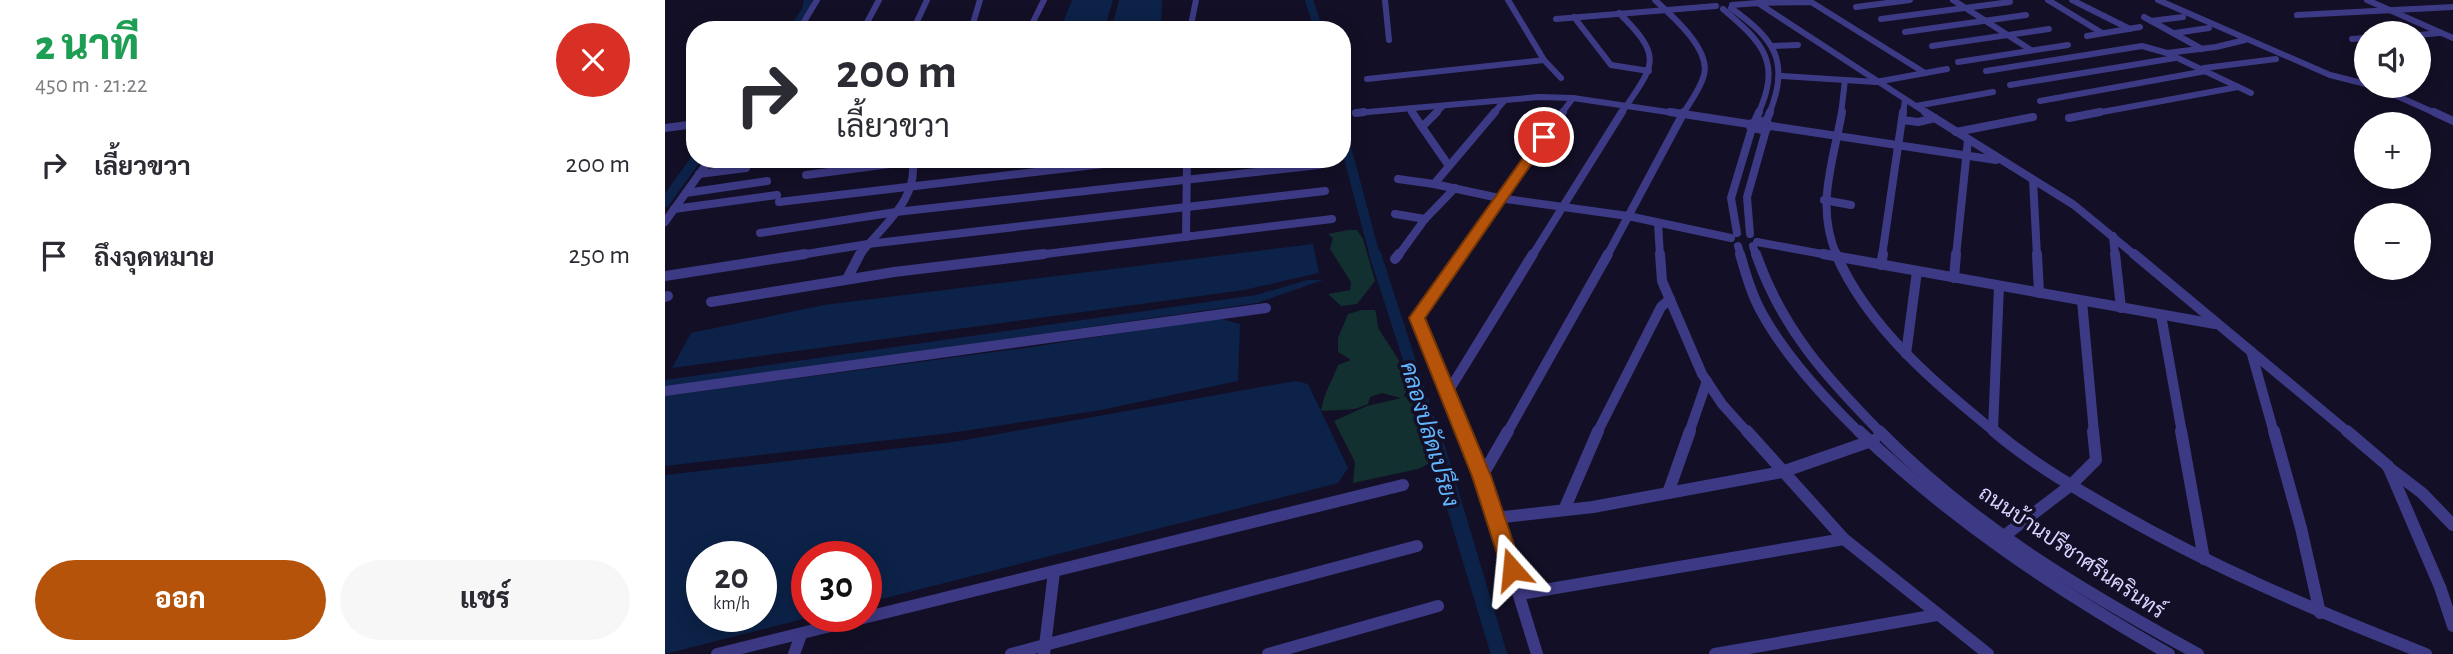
<!DOCTYPE html>
<html lang="th">
<meta charset="utf-8">
<style>
:root{--surface:#fff;--page:#f7f7f7;--text:#2b2b33;--muted:#7c7c81;--accent:#b45309}
body{margin:0;font-family:"Alegreya Sans",Sarabun,sans-serif;background:var(--page);color:var(--text);height:100vh;display:flex;flex-direction:column;font-size:26px;white-space:nowrap}
*{box-sizing:border-box;margin:0}
p{font-size:23px;color:var(--muted)}
.icon{flex:none;width:38px;height:38px;fill:none;stroke:currentColor;stroke-width:2;stroke-linecap:round;stroke-linejoin:round}
.map{position:relative;flex:1;overflow:hidden}
.details{display:flex;flex-direction:column;background:var(--surface);width:665px}
.details>*{flex:none}
.banner{position:absolute;left:21px;top:21px;width:665px;height:147px;border-radius:28px;box-shadow:0 4px 18px #0003;background:#fff;color:var(--text);overflow:hidden}
.tools{position:absolute;left:1689px;top:21px;display:grid;gap:14px}
.tools a{display:grid;place-items:center;width:77px;height:77px;border-radius:50%;background:var(--surface);box-shadow:0 4px 18px #0003;font-size:35px}
.speed{position:absolute;left:21px;top:541px;display:flex;gap:14px;font-size:35px;font-weight:700;text-align:center}
.speed>*{display:grid;place-content:center;width:91px;height:91px;border-radius:50%;background:var(--surface);box-shadow:0 4px 18px #0003;line-height:1}
.speed small{font-size:18px;font-weight:400}
.speed .limit{border:10px solid #d22;background:#fff;color:#111}
.pin{position:absolute;display:grid;place-items:center;width:60px;height:60px;color:#fff;margin:-30px;border:4px solid #fff;border-radius:50%;box-shadow:0 2px 7px #0007}
.me{position:absolute;width:77px;margin:-38px;rotate:342deg;stroke-linejoin:round;filter:drop-shadow(0 0 5px #0008)}
.turn{display:flex;align-items:center;gap:24px;height:147px;padding:0 35px;font-size:32px}
.turn .icon{width:91px;height:91px;stroke-width:2.5}
.turn b{display:block;font-size:49px;line-height:60px}
.round{display:grid;place-items:center;flex:none;width:74px;height:74px;border-radius:37px;background:var(--page)}
.summary{display:flex;align-items:center;justify-content:space-between;height:119px;padding:0 35px}
h1{font-size:42px;font-weight:800;line-height:52px;color:#1e9e55}
.cta{display:flex;gap:14px;margin-top:auto;padding:14px 35px}
.cta a{flex:1;height:80px;border-radius:42px;background:var(--accent);color:#fff;font-size:28px;font-weight:800;line-height:80px;text-align:center}
.cta a+a{background:var(--page);color:var(--text)}
ul{padding:0;list-style:none}
li{display:flex;align-items:center;gap:21px;height:91px;padding:0 35px}
li div{flex:1}
li b{display:block;font-size:26px}
li em{font-style:normal}
main{display:flex;flex:1;min-height:0}
.map>svg:first-child{display:block}
</style>
<main>
<section class="details">
<div class="summary"><div><h1>2 นาที</h1><p>450 m · 21:22</p></div><a class="round" style="background:#d93025;color:#fff"><svg class="icon" aria-label="close" viewBox="0 0 24 24"><path d="M6 6l12 12M18 6L6 18"/></svg></a></div>
<ul>
<li><svg class="icon" aria-label="right" viewBox="0 0 24 24"><path d="M7 20v-9h11M14 6l5 5-5 5"/></svg><div><b>เลี้ยวขวา</b></div><em>200 m</em></li>
<li><svg class="icon" aria-label="arrive" viewBox="0 0 24 24"><path d="M6 21V4h12l-3 4 3 4H6"/></svg><div><b>ถึงจุดหมาย</b></div><em>250 m</em></li>
</ul>
<div class="cta"><a>ออก</a><a>แชร์</a></div>
</section>
<div class="map">
<svg width="1788" height="654" viewBox="0 0 1788 654">
<rect width="100%" height="100%" fill="#130f26"/>
<g fill="#12302f">
<path d="M683,230H692L698,239L710,281L692,304L676,306L663,294L685,290L686,282L665,249L668,238L663,234Z"/>
<path d="M697,310H710C713,317 711,325 715,331C726,349 739,364 745,385L738,397L746,395C755,417 772,440 763,464L753,469L688,483L690,462L669,421L702,406L736,398L717,393L705,397L703,404L690,409L656,411C659,392 667,382 673,365L686,360L673,352V338L683,314Z"/>
</g>
<g fill="#0c2248" fill-rule="evenodd">
<path d="M407,0H448L439,30H395Z"/>
<path d="M454,0H497L496,30H446Z"/>
<path d="M648,244L654,273L579,290L7,368L26,333L159,305Z"/>
<path d="M642,280H658L592,303L0,388V380L591,295Z"/>
<path d="M553,318L575,324L573,381L436,410L285,433L0,466V396L367,347Z"/>
<path d="M630,381L643,384L683,468L673,483L201,603V556H142V616H150L0,654V475L288,442ZM96,556V616H37V556Z"/>
</g>
<g fill="none" stroke-linecap="round" stroke-linejoin="round">
<g stroke="#0c2248" stroke-width="8">
<path d="M644,0L654,30"/>
<path d="M128,30L141,10L143,0"/>
</g>
<g stroke="#0c2248" stroke-width="10">
<path d="M677,132L710,256"/>
<path d="M0,202L31,159"/>
</g>
<path stroke="#0c2248" stroke-width="12" d="M710,254L768,433"/>
<path stroke="#0c2248" stroke-width="16" d="M767,431L834,654"/>
<g stroke="#3d3a85" stroke-width="6">
<path d="M720,0L724,40"/>
<path d="M990,0C1007,16 1046,49 1039,75C1036,88 1025,102 1018,114"/>
<path d="M1288,0L1366,50"/>
<path d="M1383,0L1437,33"/>
<path d="M1407,0L1465,29"/>
<path d="M1493,0L1665,75L1701,84"/>
<path d="M1702,0L1788,38"/>
<path d="M1093,3L1146,2L1260,73"/>
<path d="M1067,5L1093,3L1263,114"/>
<path d="M1191,7L1245,0"/>
<path d="M1066,8C1109,39 1126,61 1104,114"/>
<path d="M1058,9C1098,43 1117,62 1093,114"/>
<path d="M954,13C1001,59 988,65 956,114"/>
<path d="M1632,15L1788,7"/>
<path d="M909,17L946,65L984,71"/>
<path d="M1479,17L1537,49"/>
<path d="M891,19L1051,6"/>
<path d="M1216,19L1345,2"/>
<path d="M1486,21L1518,17"/>
<path d="M134,30L152,0"/>
<path d="M198,30L214,0"/>
<path d="M248,30L262,0"/>
<path d="M306,30L315,0"/>
<path d="M364,30L379,0"/>
<path d="M525,30L531,0"/>
<path d="M1240,32L1361,15"/>
<path d="M1510,33L1544,28"/>
<path d="M1754,35L1774,33"/>
<path d="M1422,36L1475,27"/>
<path d="M1687,39L1701,38"/>
<path d="M1107,46L1133,45"/>
<path d="M1267,46L1384,29"/>
<path d="M1502,53L1551,47L1580,40"/>
<path d="M879,60L896,78"/>
<path d="M1293,62L1403,45"/>
<path d="M1539,68L1611,59"/>
<path d="M1321,71L1477,46L1502,53L1586,93"/>
<path d="M1117,76L1211,82L1282,69"/>
<path d="M702,79L879,60L843,0"/>
<path d="M1345,85L1510,58"/>
<path d="M1710,86L1772,114"/>
<path d="M908,98L1016,114"/>
<path d="M1375,101L1541,71"/>
<path d="M1251,106L1328,92"/>
<path d="M745,109L748,114"/>
<path d="M691,113L874,97L908,98L896,114"/>
<path d="M770,114L778,106"/>
<path d="M828,114L839,101"/>
<path d="M1176,114L1180,80"/>
<path d="M1238,114L1240,100"/>
<path d="M1426,114L1573,87"/>
</g>
<g stroke="#3d3a85" stroke-width="8">
<path d="M747,112L757,127"/>
<path d="M772,112L757,127L784,166"/>
<path d="M1005,112L1084,124"/>
<path d="M1260,112L1409,205L1471,256"/>
<path d="M1769,112L1788,121"/>
<path d="M691,113L699,112"/>
<path d="M1404,118L1435,112"/>
<path d="M1237,120L1253,122L1270,118"/>
<path d="M1090,121L1094,112"/>
<path d="M1098,121L1106,126L1097,130L1085,127L1084,124Z"/>
<path d="M1101,122L1105,112"/>
<path d="M1106,126L1331,160"/>
<path d="M0,128L30,124"/>
<path d="M1291,132L1368,117"/>
<path d="M34,174L81,168"/>
<path d="M141,175L263,159"/>
<path d="M733,179L769,184L830,112"/>
<path d="M1368,180L1372,256"/>
<path d="M769,184L834,198L963,216L1066,238"/>
<path d="M21,193L102,181"/>
<path d="M1159,200L1186,205"/>
<path d="M114,202L481,159"/>
<path d="M9,209L112,195"/>
<path d="M730,214L760,219"/>
<path d="M0,222L45,159"/>
<path d="M993,223L995,256"/>
<path d="M95,233L231,212L654,165"/>
<path d="M1072,233L1066,198L1087,128"/>
<path d="M1085,234L1082,197L1101,130"/>
<path d="M1448,236L1450,256"/>
<path d="M521,237L522,159"/>
<path d="M1092,242L1168,256"/>
<path d="M1073,246L1076,256"/>
<path d="M1088,246L1091,256"/>
<path d="M129,256L203,244L660,191"/>
<path d="M194,256C216,226 255,200 247,159"/>
<path d="M364,256L667,219"/>
<path d="M733,256L760,219L790,188"/>
<path d="M795,256L898,112"/>
<path d="M867,256L957,112"/>
<path d="M942,256L1019,112"/>
<path d="M1172,256C1150,206 1168,163 1177,112"/>
<path d="M1217,256L1238,112"/>
<path d="M1291,256L1303,140"/>
</g>
<g stroke="#3d3a85" stroke-width="10">
<path d="M995,254L997,281L1037,374L1057,404L1083,433"/>
<path d="M1075,254C1081,275 1087,296 1098,315C1122,358 1160,399 1195,433"/>
<path d="M1091,254C1117,329 1161,377 1216,433"/>
<path d="M1158,254L1550,324"/>
<path d="M1171,254C1203,328 1270,383 1331,433"/>
<path d="M1372,254L1374,293"/>
<path d="M1450,254L1456,308"/>
<path d="M1469,254L1684,433"/>
<path d="M730,259L734,254"/>
<path d="M1216,265L1218,254"/>
<path d="M0,276L140,254"/>
<path d="M1289,278L1291,254"/>
<path d="M182,279L195,254"/>
<path d="M0,297L3,296"/>
<path d="M1417,301L1429,433"/>
<path d="M46,302L229,272L379,254"/>
<path d="M1496,315L1517,433"/>
<path d="M1586,351L1609,433"/>
<path d="M1241,354L1252,271"/>
<path d="M0,391L601,308"/>
<path d="M783,392L752,318L796,254"/>
<path d="M1328,429L1334,286"/>
<path d="M800,433L783,392L868,254"/>
<path d="M842,433L943,254"/>
<path d="M932,433L996,307L1005,299"/>
<path d="M1024,433L1042,381"/>
</g>
<g stroke="#3d3a85" stroke-width="12">
<path d="M799,431L817,476"/>
<path d="M843,431L817,476L872,654"/>
<path d="M1082,431L1179,539L1323,654"/>
<path d="M1194,431C1287,520 1392,590 1504,654"/>
<path d="M1214,431C1306,525 1419,592 1533,654"/>
<path d="M1329,431C1362,459 1398,481 1436,503C1539,564 1649,610 1761,654"/>
<path d="M1516,431L1539,559"/>
<path d="M1609,431L1636,528L1655,613"/>
<path d="M1682,431L1723,466L1775,587L1788,626"/>
<path d="M1723,467L1757,493L1788,525"/>
<path d="M1003,493L1025,431"/>
<path d="M899,510L933,431"/>
<path d="M830,518L928,507L1117,472L1209,440"/>
<path d="M1339,536L1406,485L1431,460L1428,431"/>
<path d="M855,594L1179,539"/>
<path d="M52,654L738,485"/>
<path d="M129,654L136,635"/>
<path d="M346,654L752,546"/>
<path d="M379,654L389,572"/>
<path d="M603,654L773,606"/>
<path d="M1050,654L1272,615"/>
</g>
</g>
<path fill="#b45309" stroke="#753606" stroke-width="2" d="M879,133L885,137L760,318L826,476L857,569L854,575L847,577L840,575L837,569L807,476L744,318L875,134Z"/>
<g text-anchor="middle" stroke-width="7" stroke-linejoin="round" paint-order="stroke">
<g font-size="21" fill="#d9d4ff" stroke="#130f26">
<text transform="translate(1407 552) rotate(34)" y="7">ถนนบ้านปรีชาศรีนครินทร์</text>
</g>
<g font-size="23" font-style="italic" fill="#62b6ff" stroke="#130f26">
<text transform="translate(765 434) rotate(73)" y="8">คลองปลัดเปรียง</text>
</g>
</g>
</svg>
<div class="tools">
<a><svg class="icon" aria-label="sound" viewBox="0 0 24 24"><path d="M4 9h4l5-4v14l-5-4H4zM17 9q2 3 0 6"/></svg></a>
<a>+</a>
<a>−</a>
</div>
<div class="speed"><div>20<small>km/h</small></div><div class="limit">30</div></div>
<div class="pin" style="left:879px;top:137px;background:#d93025"><svg class="icon" aria-label="arrive" viewBox="0 0 24 24"><path d="M6 21V4h12l-3 4 3 4H6"/></svg></div>
<svg class="me" style="left:847px;top:569px" viewBox="-20 -20 40 40"><path d="M0-17L14 15 0 8-14 15z" fill="#b45309" stroke="#fff" stroke-width="4"/></svg>
<div class="banner">
<div class="turn"><svg class="icon" aria-label="right" viewBox="0 0 24 24"><path d="M7 20v-9h11M14 6l5 5-5 5"/></svg><div><b>200 m</b>เลี้ยวขวา</div></div>
</div>
</div>
</main>
